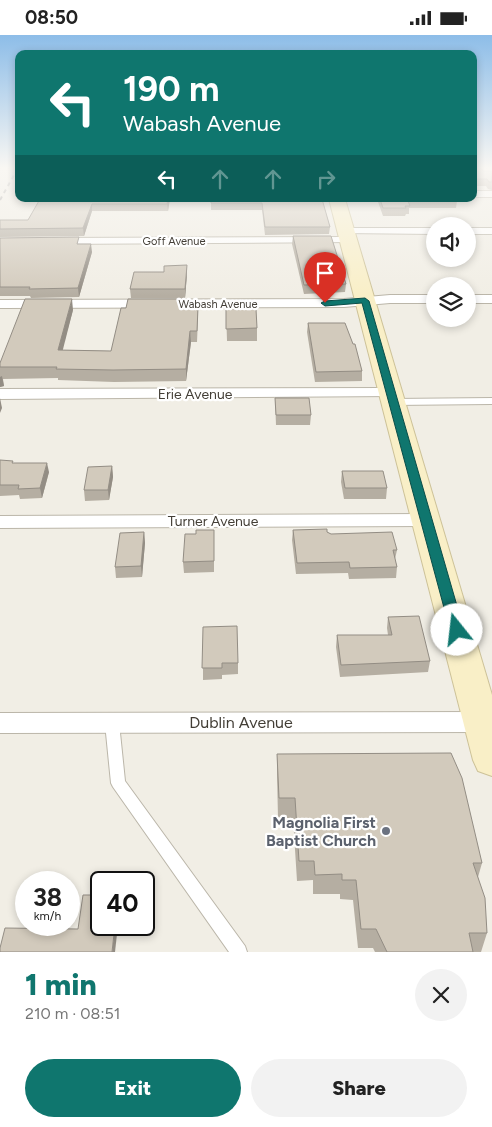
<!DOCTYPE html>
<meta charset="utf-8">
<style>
:root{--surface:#fff;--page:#f2f2f2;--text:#222;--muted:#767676;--accent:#0f766e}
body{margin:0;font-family:Figtree,sans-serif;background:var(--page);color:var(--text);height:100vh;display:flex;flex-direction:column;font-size:19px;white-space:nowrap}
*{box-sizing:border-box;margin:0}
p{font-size:16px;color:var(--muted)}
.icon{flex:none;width:28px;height:28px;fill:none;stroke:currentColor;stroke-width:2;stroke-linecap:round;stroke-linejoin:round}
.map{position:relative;height:917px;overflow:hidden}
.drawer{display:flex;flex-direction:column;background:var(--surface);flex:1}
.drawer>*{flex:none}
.top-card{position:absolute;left:15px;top:15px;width:462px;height:152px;border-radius:10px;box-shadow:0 2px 8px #0003;background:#0f766e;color:#fff;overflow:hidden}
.fabs{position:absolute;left:426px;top:182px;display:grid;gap:10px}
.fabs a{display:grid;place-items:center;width:50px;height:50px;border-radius:50%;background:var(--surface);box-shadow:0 2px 8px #0003;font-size:25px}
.speed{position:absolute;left:15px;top:836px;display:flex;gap:10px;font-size:25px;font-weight:700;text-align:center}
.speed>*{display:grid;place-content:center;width:65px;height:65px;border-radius:50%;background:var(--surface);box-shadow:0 2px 8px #0003;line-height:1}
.speed small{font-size:12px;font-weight:400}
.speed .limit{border:2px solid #111;border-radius:8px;background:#fff;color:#111}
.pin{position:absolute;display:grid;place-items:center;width:42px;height:42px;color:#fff;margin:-51px -21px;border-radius:50% 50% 50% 0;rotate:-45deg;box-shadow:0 0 5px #0007}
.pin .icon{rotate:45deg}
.me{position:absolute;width:55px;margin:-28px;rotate:344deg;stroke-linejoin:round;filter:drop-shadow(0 0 4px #0008)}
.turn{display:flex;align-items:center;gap:18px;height:105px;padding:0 25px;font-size:22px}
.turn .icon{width:65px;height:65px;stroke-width:2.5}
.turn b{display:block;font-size:35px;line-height:42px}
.lanes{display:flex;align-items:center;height:48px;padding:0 25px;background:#0003;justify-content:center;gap:25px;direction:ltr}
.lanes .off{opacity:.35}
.round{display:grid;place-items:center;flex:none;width:52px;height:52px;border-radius:26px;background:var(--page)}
.summary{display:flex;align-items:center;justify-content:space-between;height:85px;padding:0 25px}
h1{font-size:30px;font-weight:800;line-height:38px;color:var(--accent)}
.action{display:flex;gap:10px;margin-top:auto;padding:10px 25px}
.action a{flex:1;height:58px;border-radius:30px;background:var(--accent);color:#fff;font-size:20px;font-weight:800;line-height:58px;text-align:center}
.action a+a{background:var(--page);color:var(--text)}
.status{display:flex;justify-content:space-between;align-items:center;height:35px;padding:0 25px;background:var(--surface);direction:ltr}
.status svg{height:14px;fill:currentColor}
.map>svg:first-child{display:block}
</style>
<div class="status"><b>08:50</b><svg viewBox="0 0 49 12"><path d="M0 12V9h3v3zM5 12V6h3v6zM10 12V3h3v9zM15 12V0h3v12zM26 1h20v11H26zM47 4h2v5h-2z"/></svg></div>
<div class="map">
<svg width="492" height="917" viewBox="0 0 492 917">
<rect width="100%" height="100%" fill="#f1eee5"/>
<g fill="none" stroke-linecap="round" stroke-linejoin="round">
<g stroke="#bbb6a9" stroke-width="2">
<g id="lane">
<path d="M492,363V369L393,370L389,367L393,364Z"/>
<path d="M112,683L117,684L119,688L125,746L245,911L247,917H229L113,752L111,748L105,688L107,684Z"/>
</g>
</g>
<g stroke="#bbb6a9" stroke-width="2">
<g id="street">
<rect x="474" y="156" width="18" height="6"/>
<path d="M346,193H435V199L342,198L340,196Z"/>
<rect x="468" y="193" width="24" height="6"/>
<path d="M348,202L354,205L352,207L54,209L48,206L54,203Z"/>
<path d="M390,260H435V268H390L344,272L0,273V265L344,264Z"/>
<rect x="468" y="260" width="24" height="8"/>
<path d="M389,353L395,355L397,358L395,361L0,364V354Z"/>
<path d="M426,479L433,481L436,485L433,489L426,491L0,493V481Z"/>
<path d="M483,677L492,680V694L483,697L0,698V678Z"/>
</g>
</g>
<g stroke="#cdc298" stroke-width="2">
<path id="secondary" d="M329,164H345L492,660V741L478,736L473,725Z"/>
</g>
<use href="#lane" fill="#fff" fill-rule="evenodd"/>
<use href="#street" fill="#fff" fill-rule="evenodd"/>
<use href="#secondary" fill="#f9efc7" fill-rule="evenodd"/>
<path stroke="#949494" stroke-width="2" stroke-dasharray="4 4" stroke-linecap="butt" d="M0,165L18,133"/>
</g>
<g fill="#b5aea2">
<path d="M474,133L483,136H492V155L488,154L486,151H474Z"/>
<path d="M40,164H170L168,176H92L84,201L0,202V185H28Z"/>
<path d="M211,164H322L330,192L329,199L265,200L262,175H211Z"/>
<path d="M377,164H456L457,166L456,173H409V179H406L405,181H383Z"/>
<path d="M293,201L346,249L345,257L304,259L292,209Z"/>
<path d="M0,203L80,209L92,217L79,262L31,263L30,261H0Z"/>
<path d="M187,230V239L185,263H131L130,254L164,237Z"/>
<path d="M184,264V272H198V283L197,307H191L186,346L114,347L58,345V343L3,344L4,351L0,352V328L73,275L62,315L111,316L126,273Z"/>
<path d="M226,274L257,293V306H227Z"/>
<path d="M308,288L362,336V346L315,347L307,297Z"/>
<path d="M275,363L311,380L310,390H276Z"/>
<path d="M0,425L49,437L42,463L20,464L19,460L0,461Z"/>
<path d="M112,431L113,442L109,465L85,466L84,455Z"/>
<path d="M342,436L387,453L386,464H344L341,447Z"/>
<path d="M214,495V537L184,538L183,527L196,499Z"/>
<path d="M293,495L327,497L331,499L397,515L395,524L397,532L396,543L349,544L348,538L296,539L292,505Z"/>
<path d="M144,497L145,508L142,542L116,543L115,532Z"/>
<path d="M388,582L430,626L428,637L340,642L336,612L337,600H388L387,593Z"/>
<path d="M203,592L238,628V639L222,640V644L203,645Z"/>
<path d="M277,719L482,828L478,842L487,898L481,917H375L373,913H358L353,865L340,864V859H313V845L297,846L293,783H278L277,739Z"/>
</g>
<g fill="#938d84">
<path d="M168,164H170L168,176L167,169Z"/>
<path d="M92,169V176L84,201L83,193Z"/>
<path d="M91,209L92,217L79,262L78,253Z"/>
<path d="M187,230V239L185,263V254Z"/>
<path d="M72,264L73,275L60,326L58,315Z"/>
<path d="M190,296L191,307L186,346V334Z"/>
<path d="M2,341L4,351L0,352V342Z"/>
<path d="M0,363L2,373L0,378Z"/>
<path d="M47,428L49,437L42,463L40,453Z"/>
<path d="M112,431L113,442L109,465L108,455Z"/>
<path d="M144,497L145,508L142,542L141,531Z"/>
<path d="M115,890H118L115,917H112Z"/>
</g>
<g fill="#d2cabc" stroke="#938d84">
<path d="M474,133H481L483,136H492V147H489L487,144H474Z"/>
<path d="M40,164H168L167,169H92L83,193L0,194V185H28Z"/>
<path d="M211,164H322L330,192H265L262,168H211Z"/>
<path d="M380,164H456L457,166H408L410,171H405L406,173H383Z"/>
<path d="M293,201H331L346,249L304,250Z"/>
<path d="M79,202L77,209H91L78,253L29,254L30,252H0V203Z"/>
<path d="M187,230L185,254H130L134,237H164V231Z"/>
<path d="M25,264H72L58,315L111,316L121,273H126L128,264H184L183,272H198L197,296H190L186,334L113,335L56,334L57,332H0V328Z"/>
<path d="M226,274H256L257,293L226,294Z"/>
<path d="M308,288H345L353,309H355L362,336L316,337Z"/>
<path d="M275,363H309L311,380H276Z"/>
<path d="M0,425L13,426L12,428H47L40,453L18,454L19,450H0Z"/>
<path d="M112,431L108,455H84L88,432Z"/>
<path d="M342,436H383L387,453H345Z"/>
<path d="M327,494V497L331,499L392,497L397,515H393L397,532L350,533L349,527L297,528L293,495Z"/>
<path d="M196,495H214V526L183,527L185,499H196Z"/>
<path d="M144,497L141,531L115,532L120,498Z"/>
<path d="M419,581L430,626L341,630L337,600H392L388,582Z"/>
<path d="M237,591L238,628H222V633H202L203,592Z"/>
<path d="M451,718L462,743L482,828H473L485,863L487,898H469L473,917H387L376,894H361L356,845H342V839L315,840L314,826H299L295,763H279L277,719Z"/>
<path d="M83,860H101V890H115L112,917H0V913L5,893L78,894Z"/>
</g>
<linearGradient id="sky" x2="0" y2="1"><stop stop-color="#8dbde8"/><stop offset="0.51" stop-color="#f9f7f3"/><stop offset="1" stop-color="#f9f7f3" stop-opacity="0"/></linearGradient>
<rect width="492" height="261" fill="url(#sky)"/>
<path fill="#0f766e" stroke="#0a4d48" d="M365,263L369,266L464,595L462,599H452L450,595L362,268L325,271L321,268L325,266Z"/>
<circle fill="#6b7280" stroke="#fff" stroke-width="2" cx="386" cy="796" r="5"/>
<g text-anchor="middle" stroke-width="4.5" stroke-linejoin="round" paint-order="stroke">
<g font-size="11" fill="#433e36" stroke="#fff">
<text x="174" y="210">Goff Avenue</text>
<text x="218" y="273">Wabash Avenue</text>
</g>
<g font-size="14" fill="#433e36" stroke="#fff">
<text x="195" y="364">Erie Avenue</text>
<text x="213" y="491">Turner Avenue</text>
</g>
<g font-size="16" fill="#433e36" stroke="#fff">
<text x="241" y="693">Dublin Avenue</text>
</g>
<g font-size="16" font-weight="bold" fill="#5b616d" stroke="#fff" text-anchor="end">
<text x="376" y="793">Magnolia First<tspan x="376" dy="18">Baptist Church</tspan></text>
</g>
</g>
</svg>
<div class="fabs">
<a><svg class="icon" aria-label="sound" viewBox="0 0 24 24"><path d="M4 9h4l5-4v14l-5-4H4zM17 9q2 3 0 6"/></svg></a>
<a><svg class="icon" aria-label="layers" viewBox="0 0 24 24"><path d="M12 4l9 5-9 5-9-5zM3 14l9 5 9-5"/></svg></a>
</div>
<div class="speed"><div>38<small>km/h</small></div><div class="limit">40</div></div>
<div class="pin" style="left:325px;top:268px;background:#d93025"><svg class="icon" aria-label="arrive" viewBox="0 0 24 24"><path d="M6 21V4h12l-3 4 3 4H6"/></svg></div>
<svg class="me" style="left:457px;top:595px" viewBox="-20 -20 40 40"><circle r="19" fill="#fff"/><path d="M0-13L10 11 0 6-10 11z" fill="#0f766e"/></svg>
<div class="top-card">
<div class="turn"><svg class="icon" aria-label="left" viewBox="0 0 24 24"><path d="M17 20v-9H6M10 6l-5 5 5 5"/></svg><div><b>190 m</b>Wabash Avenue</div></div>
<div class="lanes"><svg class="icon" aria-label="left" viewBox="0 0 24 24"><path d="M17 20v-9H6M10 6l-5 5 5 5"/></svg><svg class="icon off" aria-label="ahead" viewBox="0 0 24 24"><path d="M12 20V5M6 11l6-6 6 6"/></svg><svg class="icon off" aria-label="ahead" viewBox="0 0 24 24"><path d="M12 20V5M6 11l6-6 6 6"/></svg><svg class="icon off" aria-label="right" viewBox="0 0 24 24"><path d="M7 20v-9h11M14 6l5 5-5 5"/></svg></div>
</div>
</div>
<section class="drawer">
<div class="summary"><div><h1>1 min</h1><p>210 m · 08:51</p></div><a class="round"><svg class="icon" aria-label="close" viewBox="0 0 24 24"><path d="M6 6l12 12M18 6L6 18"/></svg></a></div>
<div class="action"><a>Exit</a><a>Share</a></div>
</section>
